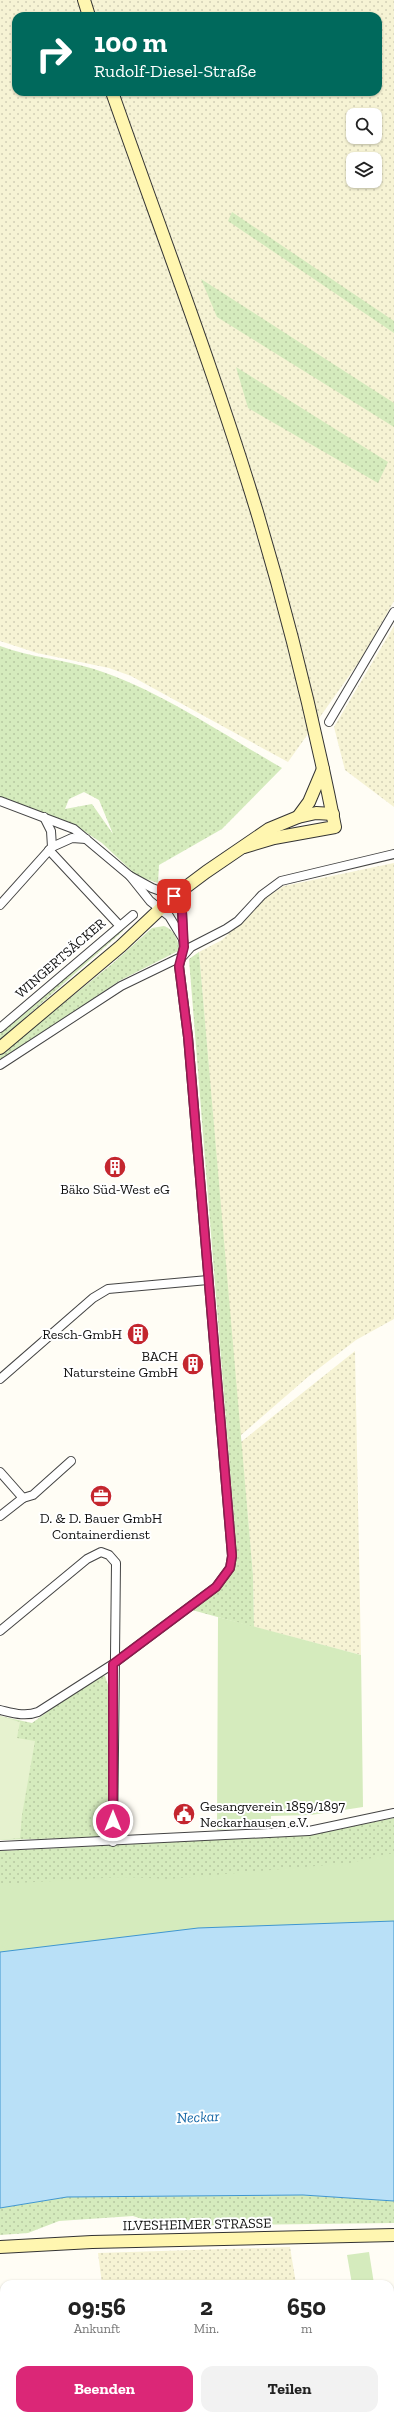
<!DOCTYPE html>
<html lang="de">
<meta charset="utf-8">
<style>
:root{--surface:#fff;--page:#f2f2f2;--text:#222;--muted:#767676;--accent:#db2777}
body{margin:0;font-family:"Zilla Slab",serif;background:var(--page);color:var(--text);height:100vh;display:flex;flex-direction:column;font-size:15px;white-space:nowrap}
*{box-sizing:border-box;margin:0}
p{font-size:13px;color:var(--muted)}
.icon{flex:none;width:22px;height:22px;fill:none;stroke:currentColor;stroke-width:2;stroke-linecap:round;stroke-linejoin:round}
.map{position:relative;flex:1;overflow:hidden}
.side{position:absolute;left:0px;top:2280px;width:394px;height:140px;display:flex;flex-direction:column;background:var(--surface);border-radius:12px 12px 0 0;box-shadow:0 1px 3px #0004}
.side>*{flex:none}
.hud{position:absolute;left:12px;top:12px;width:370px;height:84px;border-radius:12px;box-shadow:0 1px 3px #0004;background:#00695c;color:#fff;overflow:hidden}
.tools{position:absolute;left:346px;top:108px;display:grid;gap:8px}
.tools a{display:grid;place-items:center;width:36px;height:36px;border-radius:8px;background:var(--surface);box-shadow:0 1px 3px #0004;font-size:20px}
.pin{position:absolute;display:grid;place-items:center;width:34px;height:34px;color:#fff;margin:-17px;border-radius:8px;box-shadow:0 2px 6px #0006}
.me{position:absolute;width:44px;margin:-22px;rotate:0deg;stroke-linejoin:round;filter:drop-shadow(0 0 3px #0008)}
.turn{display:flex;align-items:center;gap:14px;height:84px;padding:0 16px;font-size:18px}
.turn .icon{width:52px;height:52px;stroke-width:2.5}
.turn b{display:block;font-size:28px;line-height:34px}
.eta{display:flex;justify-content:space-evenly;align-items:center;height:68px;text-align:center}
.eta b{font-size:24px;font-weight:700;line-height:28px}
.cta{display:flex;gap:8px;margin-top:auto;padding:8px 16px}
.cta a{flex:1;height:46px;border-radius:12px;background:var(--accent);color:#fff;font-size:16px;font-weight:700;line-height:46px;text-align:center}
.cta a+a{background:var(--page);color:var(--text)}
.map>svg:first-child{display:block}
</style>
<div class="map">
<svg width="394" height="2420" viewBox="0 0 394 2420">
<defs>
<pattern id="farmland-dots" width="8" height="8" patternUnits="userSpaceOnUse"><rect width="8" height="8" fill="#f6f3d4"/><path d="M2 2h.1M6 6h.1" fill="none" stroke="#d2cfb5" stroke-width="1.8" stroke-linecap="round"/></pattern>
<pattern id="grass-dots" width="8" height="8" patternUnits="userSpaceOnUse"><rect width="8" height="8" fill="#d5ebbd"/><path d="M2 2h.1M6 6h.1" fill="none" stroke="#b6c8a1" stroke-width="1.8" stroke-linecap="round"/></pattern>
</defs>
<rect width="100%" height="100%" fill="#fffdf5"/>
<g fill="url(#farmland-dots)" fill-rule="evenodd">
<path d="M0,0H394V601L361,659L288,762L131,676L109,668L37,653L0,641ZM16,16H378V92H16ZM353,115H375V137H353ZM353,159H375V181H353Z"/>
<path d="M394,626V807L345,770L334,727Z"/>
<path d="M394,863V1319L356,1340L309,1376L240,1436L199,952L222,940L268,896L284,886Z"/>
<path d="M355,1351L361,1655L254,1627L253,1575L241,1442Z"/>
<path d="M290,2247L296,2284H102L98,2253Z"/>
<path d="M119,2416H352V2420H120Z"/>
</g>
<g fill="url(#grass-dots)" fill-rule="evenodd">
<path d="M232,212L394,321V333L228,221Z"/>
<path d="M201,279L394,403V427L217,317Z"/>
<path d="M236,367L388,462L378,483L248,408Z"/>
<path d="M0,646C32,658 63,659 94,669C158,689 224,735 282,768L222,829L159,865L158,883L137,876L102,843L76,826L0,797ZM84,792L99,800L113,834L92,804L65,809L69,799Z"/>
<path d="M164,926C175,930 177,939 180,950L119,981L0,1063V1055L112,964L152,928Z"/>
<path d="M121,928L123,931L0,1040V1033Z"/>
<path d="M199,952L253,1575L254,1627L192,1610L222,1585L232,1571L235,1555V1533L189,959Z"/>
<path d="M97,1676H105L109,1688L113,1837L0,1840V1716L32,1723Z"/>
<path d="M394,1818V1921L0,1952V1851L309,1835Z"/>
<path d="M303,2195L394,2201V2223L164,2226L133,2216L59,2221L28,2233L0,2235V2208L67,2197Z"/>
</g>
<g fill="#d5ebbd">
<path d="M218,1617L361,1655L363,1807L311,1815L271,1816V1819H266L267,1827L217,1830Z"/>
<path d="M394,1853V2049L0,2112V1884L122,1877L170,1879L350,1863Z"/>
<path d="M369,2252L374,2284H352L347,2255Z"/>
<path d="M390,2383L394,2420H375L374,2416H390Z"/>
</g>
<path fill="#e6f2cf" d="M0,1716L20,1722L17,1738L35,1741L22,1815L20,1838L0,1840Z"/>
<path fill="#b9e0f7" stroke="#3f96cf" d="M394,1921V2201L303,2195L67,2197L0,2208V1952L198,1928Z"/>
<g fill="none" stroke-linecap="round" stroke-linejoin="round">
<g stroke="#444" stroke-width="10">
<g id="street">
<path d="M329,722L394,612"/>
<path d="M0,801L74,829L130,876L152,888L174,896L182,911L183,939"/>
<path d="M44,817L51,831L52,847"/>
<path d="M49,850L119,925"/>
<path d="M0,905L52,847L72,838L86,839"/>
<path d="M0,1028L133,915"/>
<path d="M0,1065L121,986L183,956L191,947L226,929L238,921L262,895L281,881L394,854"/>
<path d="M0,1379L93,1298L108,1289L208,1280"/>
<path d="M0,1472L23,1498L0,1516"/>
<path d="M23,1498L33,1495L71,1461"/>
<path d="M0,1631L87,1559L101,1552L109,1555L116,1563L113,1842"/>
<path d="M0,1710C13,1713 25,1717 38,1712L113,1664L216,1587L230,1568L232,1556L188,1037L179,966L184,947L183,939L169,916L150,901L130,876"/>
<path d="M0,1846L309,1831L394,1813"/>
<path d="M110,2416L111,2420"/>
</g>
</g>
<g stroke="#333" stroke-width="14">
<g id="secondary">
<path d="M84,0L89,16"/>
<path d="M112,92C161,232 214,370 257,512C288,616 314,721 335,827L274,838L244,847"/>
<path d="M298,817L309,802L323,769"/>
<path d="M0,1048L121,946L174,896L206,872L269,829L298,817L316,813L333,814"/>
<path d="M0,2247L92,2242L394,2235"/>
</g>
</g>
<use href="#street" stroke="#fff" stroke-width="8"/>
<use href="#secondary" stroke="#fff6b0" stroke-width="12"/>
</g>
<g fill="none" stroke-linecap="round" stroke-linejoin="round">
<g stroke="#8e194d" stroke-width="10">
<path id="route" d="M113,1821V1664L216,1587L230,1568L232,1556L188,1037L179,966L184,947L182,911L174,896"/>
</g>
<use href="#route" stroke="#db2777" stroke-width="7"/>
</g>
<defs>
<g id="building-disc" transform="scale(1.15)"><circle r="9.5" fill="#c4262e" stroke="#fff"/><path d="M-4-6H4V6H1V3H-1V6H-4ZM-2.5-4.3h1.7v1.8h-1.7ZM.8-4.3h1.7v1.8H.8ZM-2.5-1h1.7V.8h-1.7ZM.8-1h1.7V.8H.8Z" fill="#fff"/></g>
<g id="office-disc" transform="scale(1.15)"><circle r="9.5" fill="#c4262e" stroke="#fff"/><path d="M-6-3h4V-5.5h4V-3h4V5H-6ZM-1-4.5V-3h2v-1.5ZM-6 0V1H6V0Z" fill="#fff"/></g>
<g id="civic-disc" transform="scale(1.15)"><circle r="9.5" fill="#c4262e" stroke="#fff"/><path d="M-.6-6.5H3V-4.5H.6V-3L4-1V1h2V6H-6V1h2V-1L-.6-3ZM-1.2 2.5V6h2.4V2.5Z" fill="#fff"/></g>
</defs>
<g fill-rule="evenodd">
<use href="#building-disc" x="115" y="1167"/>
<use href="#building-disc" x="138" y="1334"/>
<use href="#building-disc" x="193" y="1364"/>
<use href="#office-disc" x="101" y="1496"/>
<use href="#civic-disc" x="184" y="1814"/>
</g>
<g text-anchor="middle" stroke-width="4" stroke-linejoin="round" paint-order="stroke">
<g font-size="14" fill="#111" stroke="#fff">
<text transform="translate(60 958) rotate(-41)" y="5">WINGERTSÄCKER</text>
<text transform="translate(197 2224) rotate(-1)" y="5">ILVESHEIMER STRASSE</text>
</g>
<g font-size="14" fill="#111" stroke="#fff">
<text x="115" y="1194">Bäko Süd-West eG</text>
<text x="122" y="1339" text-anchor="end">Resch-GmbH</text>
<text x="178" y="1361" text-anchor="end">BACH<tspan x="178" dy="16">Natursteine GmbH</tspan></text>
<text x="101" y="1523">D. &amp; D. Bauer GmbH<tspan x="101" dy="16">Containerdienst</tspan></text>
<text x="200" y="1811" text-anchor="start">Gesangverein 1859/1897<tspan x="200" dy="16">Neckarhausen e.V.</tspan></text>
</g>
<g font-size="15" font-style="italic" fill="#1768a6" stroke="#fff">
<text transform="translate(198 2117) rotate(-3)" y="5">Neckar</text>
</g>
</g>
</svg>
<div class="tools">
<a><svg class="icon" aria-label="search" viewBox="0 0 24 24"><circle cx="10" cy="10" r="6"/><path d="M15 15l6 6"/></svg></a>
<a><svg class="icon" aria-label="layers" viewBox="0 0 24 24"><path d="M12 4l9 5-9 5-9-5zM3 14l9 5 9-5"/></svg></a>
</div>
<div class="pin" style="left:174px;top:896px;background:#d93025"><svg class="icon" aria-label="arrive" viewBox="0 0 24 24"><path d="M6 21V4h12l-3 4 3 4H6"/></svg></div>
<svg class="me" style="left:113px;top:1821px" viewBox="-20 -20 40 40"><circle r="17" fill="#db2777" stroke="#fff" stroke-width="3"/><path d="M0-11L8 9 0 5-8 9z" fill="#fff"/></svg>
<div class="hud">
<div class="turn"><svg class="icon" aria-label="right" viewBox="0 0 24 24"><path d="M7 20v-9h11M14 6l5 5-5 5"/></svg><div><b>100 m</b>Rudolf-Diesel-Straße</div></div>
</div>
<section class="side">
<div class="eta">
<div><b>09:56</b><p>Ankunft</p></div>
<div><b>2</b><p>Min.</p></div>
<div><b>650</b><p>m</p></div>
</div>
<div class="cta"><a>Beenden</a><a>Teilen</a></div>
</section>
</div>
